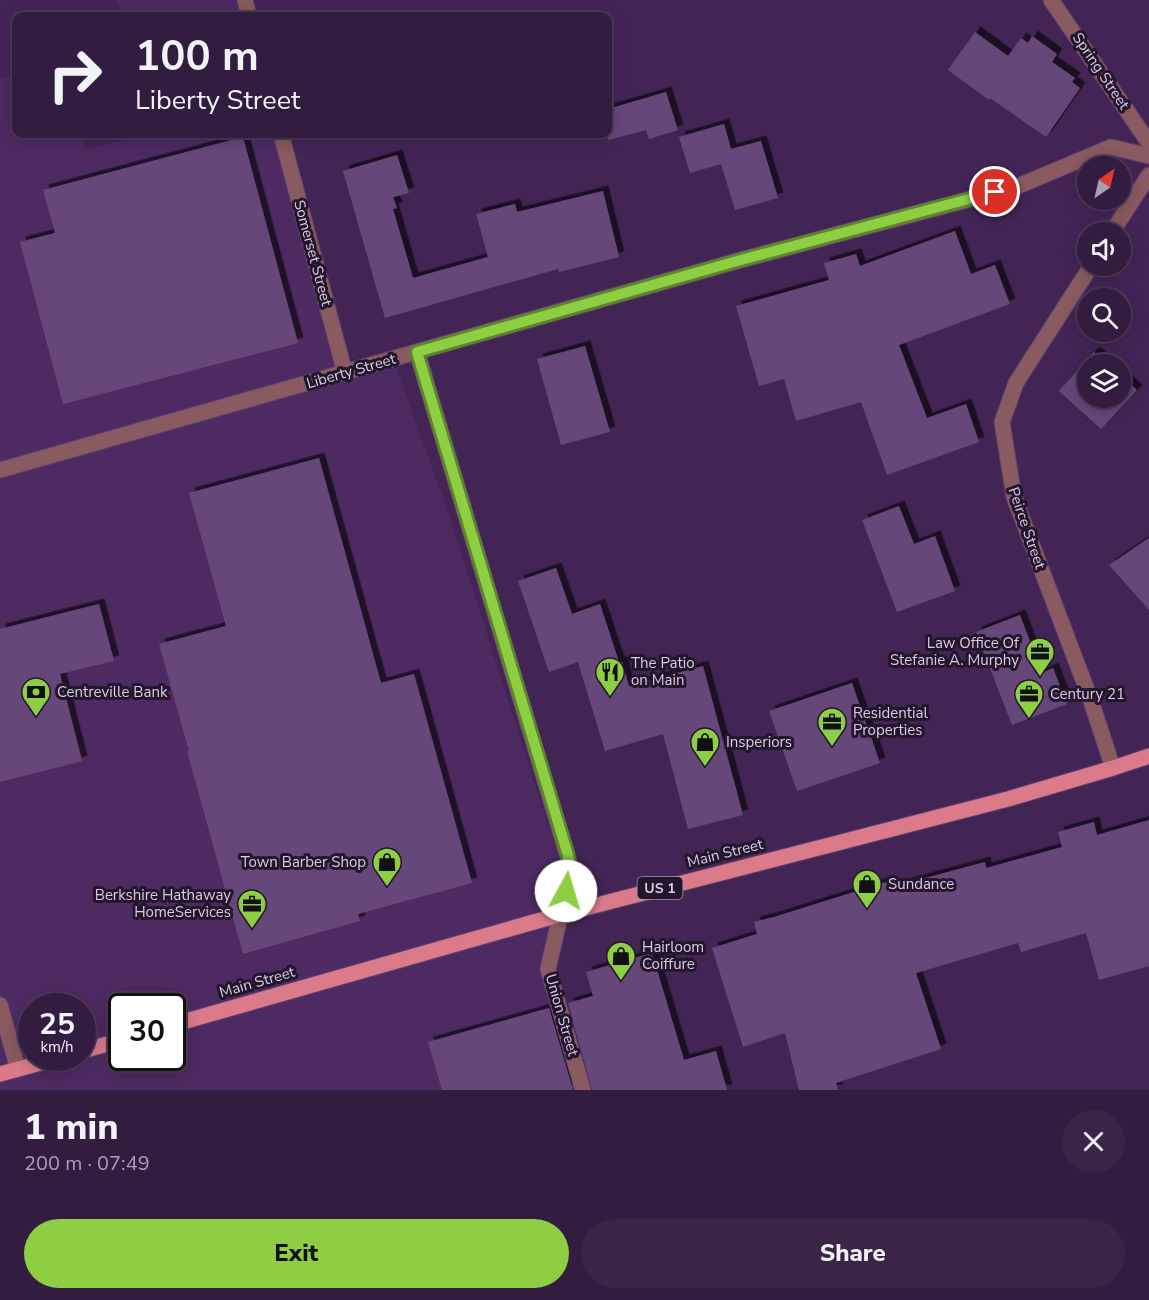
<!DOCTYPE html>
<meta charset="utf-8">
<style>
:root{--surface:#321c40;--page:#3a2547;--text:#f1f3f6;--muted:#a8a1b1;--line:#4d3a59;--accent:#8ece43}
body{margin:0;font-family:"Nunito Sans",sans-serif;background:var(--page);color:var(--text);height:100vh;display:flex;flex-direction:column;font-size:22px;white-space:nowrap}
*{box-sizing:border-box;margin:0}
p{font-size:20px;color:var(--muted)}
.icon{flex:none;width:33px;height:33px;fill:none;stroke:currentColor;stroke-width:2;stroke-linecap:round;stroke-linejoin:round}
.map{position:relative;height:1090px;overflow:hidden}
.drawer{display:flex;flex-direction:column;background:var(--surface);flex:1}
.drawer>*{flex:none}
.guide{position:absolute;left:12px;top:12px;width:600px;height:126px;border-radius:12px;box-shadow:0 3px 15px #0003,0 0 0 2px var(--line);background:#321c40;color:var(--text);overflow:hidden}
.needle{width:39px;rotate:34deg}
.controls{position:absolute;left:1077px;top:156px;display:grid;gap:12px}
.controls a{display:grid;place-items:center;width:54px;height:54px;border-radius:50%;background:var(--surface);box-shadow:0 3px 15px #0003,0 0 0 2px var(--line);font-size:30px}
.speed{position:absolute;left:18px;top:993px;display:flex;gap:12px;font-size:30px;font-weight:700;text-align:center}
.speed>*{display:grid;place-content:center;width:78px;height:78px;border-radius:50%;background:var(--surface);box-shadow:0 3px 15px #0003,0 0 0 2px var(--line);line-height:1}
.speed small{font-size:15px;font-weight:400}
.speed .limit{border:3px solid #111;border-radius:9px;background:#fff;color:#111}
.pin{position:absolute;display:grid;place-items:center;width:51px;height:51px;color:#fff;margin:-26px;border:3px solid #fff;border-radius:50%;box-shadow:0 2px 6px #0007}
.me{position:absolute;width:66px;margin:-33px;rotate:6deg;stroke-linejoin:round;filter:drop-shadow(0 0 4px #0008)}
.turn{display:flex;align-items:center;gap:21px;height:126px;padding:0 24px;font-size:27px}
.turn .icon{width:78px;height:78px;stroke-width:2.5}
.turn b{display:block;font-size:42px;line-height:51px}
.round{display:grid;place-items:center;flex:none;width:63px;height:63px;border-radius:32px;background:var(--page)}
.overview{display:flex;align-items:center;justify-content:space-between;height:102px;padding:0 24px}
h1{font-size:36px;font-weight:800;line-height:45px}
.primary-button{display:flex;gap:12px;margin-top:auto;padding:12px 24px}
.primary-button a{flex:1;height:69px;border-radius:36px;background:var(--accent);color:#111;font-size:24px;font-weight:800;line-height:69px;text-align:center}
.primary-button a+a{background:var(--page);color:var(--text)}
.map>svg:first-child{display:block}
</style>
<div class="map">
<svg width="1149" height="1090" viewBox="0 0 1149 1090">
<defs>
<filter id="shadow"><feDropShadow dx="5.5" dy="-5.5" stdDeviation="0" flood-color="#0009"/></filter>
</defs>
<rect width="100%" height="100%" fill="#432555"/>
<g fill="#4d2b62" fill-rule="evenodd">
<path d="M115,0H238L243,16H125Z"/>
<path d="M16,73V134H82L86,149L152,134H277L350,366L384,358L396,367L449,515L559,860L557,902L550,968L584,1090H0V79ZM32,1006H82V1058H32ZM122,1006H172V1058H122Z"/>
</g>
<g fill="#66477a" filter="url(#shadow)">
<path d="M975,32L1008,56L1021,38L1028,43L1032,36L1057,54L1052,62L1075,78L1072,82L1080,88L1046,137L990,98L989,100L948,70Z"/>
<path d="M666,92L678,130L649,139L646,130L608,140V109Z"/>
<path d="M724,124L731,149L761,141L778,198L735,210L721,164L690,173L679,137Z"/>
<path d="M243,137L298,343L63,404L20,242L55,233L43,190Z"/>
<path d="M397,155L409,193L393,197L397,208L393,209L413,278L488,257L476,214L515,204L517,212L603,191L619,257L559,272L558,269L385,318L343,171Z"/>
<path d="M955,231L971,274L995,265L1010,304L899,345L927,418L966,404L979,442L887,475L861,402L796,421L784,379L759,386L736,306L829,280L824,263L856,254L860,266Z"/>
<path d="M585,346L610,432L561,445L537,359Z"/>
<path d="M1094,352L1109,364H1088V398H1120V375L1137,390L1101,429L1059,391Z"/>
<path d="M319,458L381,683L414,674L472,883L358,914L360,921L243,954L187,751H189L159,644L226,626L189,493Z"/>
<path d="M899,506L914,544L935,536L955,591L897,612L862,520Z"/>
<path d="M1149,538V610L1109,565Z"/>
<path d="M556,568L572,614L600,604L619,662H622L629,686L703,666L743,815L688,829L663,734L605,751L578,662L549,672L518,581Z"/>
<path d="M99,604L114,661L60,674L82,761L0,782V629Z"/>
<path d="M1020,615L1042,673L1053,668L1067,704L1012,725L976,632Z"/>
<path d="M852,683L880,763L797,791L769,711Z"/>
<path d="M1149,820V966L1099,980L1086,933L1021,952L1018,943L916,973L941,1049L836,1083L838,1090H799L785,1033L743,1047L712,948L757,934L754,922L774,917L886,882L888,888L985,862L986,868L1062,847L1058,832L1094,822L1097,835Z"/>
<path d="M652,953L684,1060L716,1051L727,1090H592L568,1003L593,996L586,972Z"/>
<path d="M549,1008L573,1090H442L428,1042Z"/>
</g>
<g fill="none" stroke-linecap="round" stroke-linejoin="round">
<g stroke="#5e436f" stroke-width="17">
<g id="minor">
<path d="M245,0L249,16"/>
<path d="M1051,0L1149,143"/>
<path d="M281,134L345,373"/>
<path d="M1112,232L1149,175"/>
<path d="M1091,266L1016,383L1002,422L1014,497L1090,698L1113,768"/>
<path d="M417,352L571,868L548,969L583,1090"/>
<path d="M0,470L737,261L1016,187L1111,147L1149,156"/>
<path d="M0,1005L18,1069"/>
</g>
</g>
<g stroke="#5e436f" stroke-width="17">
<g id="major">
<path d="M172,1025L562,914L1008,799L1113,768L1149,756"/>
<path d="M82,1051L122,1040"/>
<path d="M0,1074L59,1058"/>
</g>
</g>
<use href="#minor" stroke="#895a60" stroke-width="15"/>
<use href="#major" stroke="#db7b8a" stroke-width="15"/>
</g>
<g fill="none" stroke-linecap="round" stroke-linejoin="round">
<g stroke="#5c862c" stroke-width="15">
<path id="route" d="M566,891L571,868L567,852L417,352L737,261L995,192"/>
</g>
<use href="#route" stroke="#8ece43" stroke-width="10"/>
</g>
<defs>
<g id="office-pin" transform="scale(1.5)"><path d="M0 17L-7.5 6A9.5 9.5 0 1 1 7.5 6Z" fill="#8ece43" stroke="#23162b"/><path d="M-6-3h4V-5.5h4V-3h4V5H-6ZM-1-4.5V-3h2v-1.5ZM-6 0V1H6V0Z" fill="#111"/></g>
<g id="restaurant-pin" transform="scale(1.5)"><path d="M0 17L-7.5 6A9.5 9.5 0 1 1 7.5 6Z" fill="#8ece43" stroke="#23162b"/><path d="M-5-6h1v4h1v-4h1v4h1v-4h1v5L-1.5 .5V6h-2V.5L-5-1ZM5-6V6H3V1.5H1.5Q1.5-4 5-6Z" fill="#111"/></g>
<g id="bank-pin" transform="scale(1.5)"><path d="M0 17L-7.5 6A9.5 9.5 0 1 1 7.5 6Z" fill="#8ece43" stroke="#23162b"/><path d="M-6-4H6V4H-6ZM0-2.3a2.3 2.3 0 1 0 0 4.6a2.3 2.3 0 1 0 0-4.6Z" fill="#111"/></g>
<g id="shop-pin" transform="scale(1.5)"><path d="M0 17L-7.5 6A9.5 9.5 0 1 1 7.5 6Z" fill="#8ece43" stroke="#23162b"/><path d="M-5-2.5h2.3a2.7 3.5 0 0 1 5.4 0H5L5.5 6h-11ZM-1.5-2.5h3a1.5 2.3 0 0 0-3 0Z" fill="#111"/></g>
</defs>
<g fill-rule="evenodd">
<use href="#office-pin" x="1040" y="652"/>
<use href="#restaurant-pin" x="610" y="672"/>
<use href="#bank-pin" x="36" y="692"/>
<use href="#office-pin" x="1029" y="694"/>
<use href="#office-pin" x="832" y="722"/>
<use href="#shop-pin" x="705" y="742"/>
<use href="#shop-pin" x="387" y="862"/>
<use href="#shop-pin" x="867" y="884"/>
<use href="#office-pin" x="252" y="904"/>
<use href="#shop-pin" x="621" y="956"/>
</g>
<g text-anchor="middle" stroke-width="6" stroke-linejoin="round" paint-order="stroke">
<rect fill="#23162b" stroke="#a495af" stroke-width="1.5" x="637.5" y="877" width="45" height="22" rx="4.5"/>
<g font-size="14" font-weight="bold" fill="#dbcbe8">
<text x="660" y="893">US 1</text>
</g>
<g font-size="15" fill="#dbcbe8" stroke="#23162b">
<text transform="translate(1101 71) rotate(56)" y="5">Spring Street</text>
<text transform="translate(313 253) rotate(75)" y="5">Somerset Street</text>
<text transform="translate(351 371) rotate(-16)" y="5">Liberty Street</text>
<text transform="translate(1027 528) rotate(71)" y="5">Peirce Street</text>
<text transform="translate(725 853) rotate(-14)" y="5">Main Street</text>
<text transform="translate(257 982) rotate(-16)" y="5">Main Street</text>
<text transform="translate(562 1015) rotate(74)" y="5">Union Street</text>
</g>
<g font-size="15" fill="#dbcbe8" stroke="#23162b" text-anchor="start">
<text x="1019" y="648" text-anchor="end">Law Office Of<tspan x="1019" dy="17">Stefanie A. Murphy</tspan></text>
<text x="631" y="668">The Patio<tspan x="631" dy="17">on Main</tspan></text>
<text x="57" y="697">Centreville Bank</text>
<text x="1050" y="699">Century 21</text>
<text x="853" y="718">Residential<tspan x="853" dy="17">Properties</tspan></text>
<text x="726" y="747">Insperiors</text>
<text x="366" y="867" text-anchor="end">Town Barber Shop</text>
<text x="888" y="889">Sundance</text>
<text x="231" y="900" text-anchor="end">Berkshire Hathaway<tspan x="231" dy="17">HomeServices</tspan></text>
<text x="642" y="952">Hairloom<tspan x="642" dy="17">Coiffure</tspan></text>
</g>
</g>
</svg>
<div class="controls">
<a><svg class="needle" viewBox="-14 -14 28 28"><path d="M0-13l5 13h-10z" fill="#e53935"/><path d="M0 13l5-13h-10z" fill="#a8a1b1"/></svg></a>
<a><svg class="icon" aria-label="sound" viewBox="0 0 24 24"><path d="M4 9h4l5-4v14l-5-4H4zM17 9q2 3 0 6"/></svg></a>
<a><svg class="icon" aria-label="search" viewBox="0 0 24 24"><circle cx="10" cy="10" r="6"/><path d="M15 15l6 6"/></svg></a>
<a><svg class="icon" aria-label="layers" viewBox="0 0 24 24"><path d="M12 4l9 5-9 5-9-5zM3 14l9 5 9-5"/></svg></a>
</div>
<div class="speed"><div>25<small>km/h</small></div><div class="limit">30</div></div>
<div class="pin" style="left:995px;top:192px;background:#d93025"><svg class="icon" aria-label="arrive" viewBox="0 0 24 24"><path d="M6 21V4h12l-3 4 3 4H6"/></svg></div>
<svg class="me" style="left:566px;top:891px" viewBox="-20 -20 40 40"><circle r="19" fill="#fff"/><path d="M0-13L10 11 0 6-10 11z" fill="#8ece43"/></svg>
<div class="guide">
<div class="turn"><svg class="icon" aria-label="right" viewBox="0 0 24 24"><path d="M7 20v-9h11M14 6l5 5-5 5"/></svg><div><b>100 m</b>Liberty Street</div></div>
</div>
</div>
<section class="drawer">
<div class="overview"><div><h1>1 min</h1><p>200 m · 07:49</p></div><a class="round"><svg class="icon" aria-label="close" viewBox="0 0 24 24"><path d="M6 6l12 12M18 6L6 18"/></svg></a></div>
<div class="primary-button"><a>Exit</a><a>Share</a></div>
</section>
